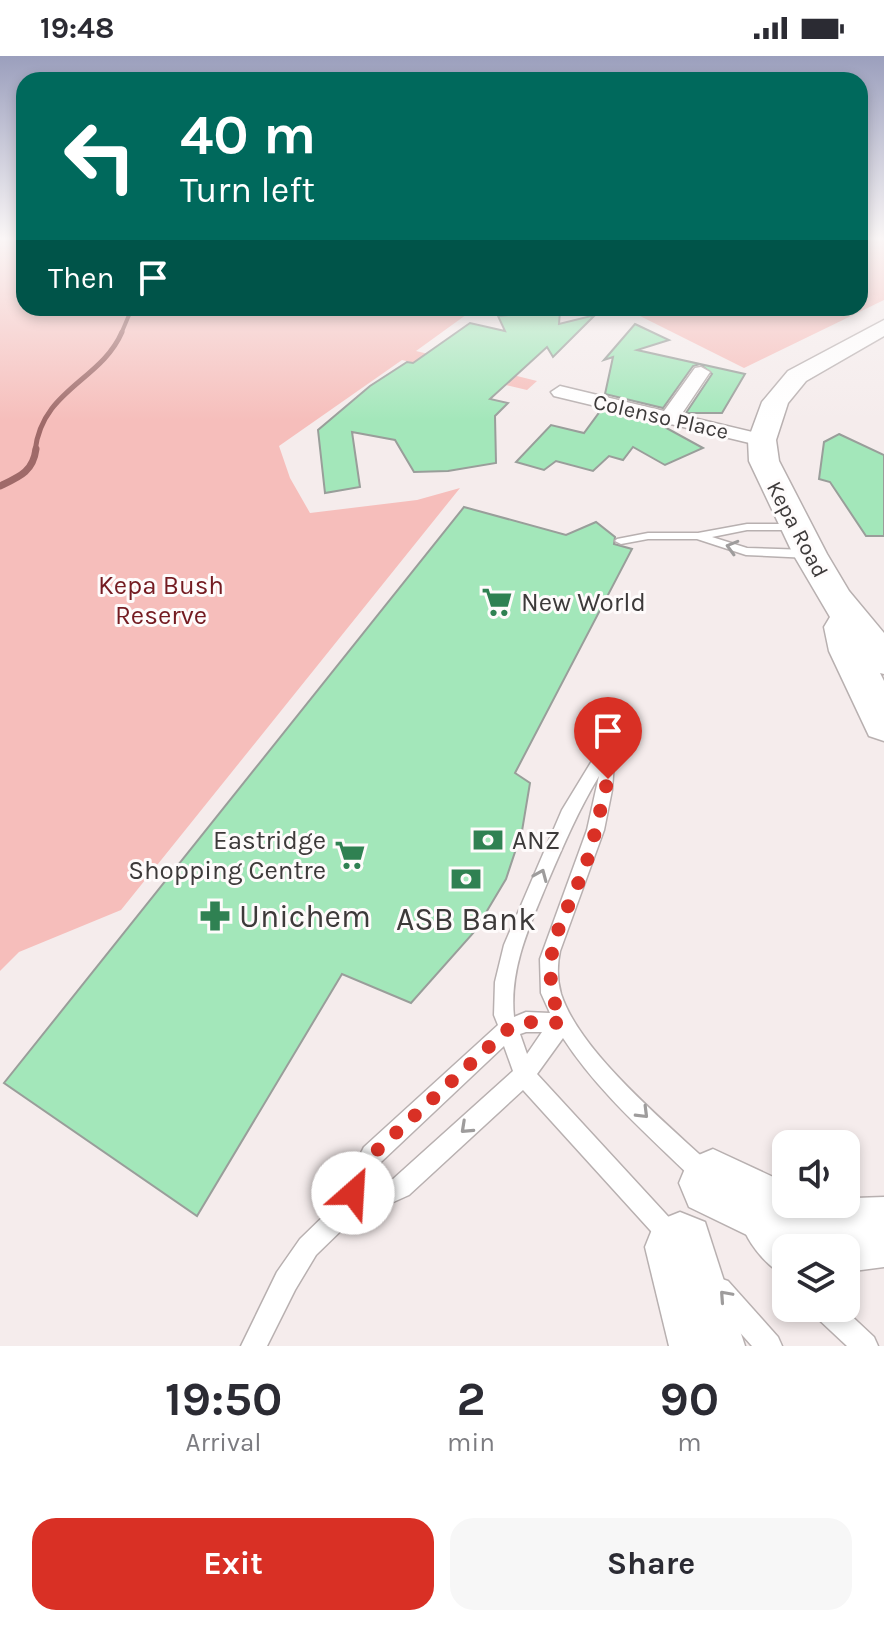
<!DOCTYPE html>
<style>
:root{--surface:#fff;--page:#f7f7f7;--text:#2b2b33;--muted:#7c7c81;--accent:#d93025}
body{margin:0;font-family:Karla,sans-serif;background:var(--page);color:var(--text);height:100vh;display:flex;flex-direction:column;font-size:30px;white-space:nowrap}
*{box-sizing:border-box;margin:0}
p{font-size:26px;color:var(--muted)}
.icon{flex:none;width:44px;height:44px;fill:none;stroke:currentColor;stroke-width:2;stroke-linecap:round;stroke-linejoin:round}
.map{position:relative;height:1290px;overflow:hidden}
.details{display:flex;flex-direction:column;background:var(--surface);flex:1}
.details>*{flex:none}
.banner{position:absolute;left:16px;top:16px;width:852px;height:244px;border-radius:24px;box-shadow:0 4px 12px #0003;background:#00695c;color:#fff;overflow:hidden}
.tools{position:absolute;left:772px;top:1074px;display:grid;gap:16px}
.tools a{display:grid;place-items:center;width:88px;height:88px;border-radius:16px;background:var(--surface);box-shadow:0 4px 12px #0003;font-size:40px}
.pin{position:absolute;display:grid;place-items:center;width:68px;height:68px;color:#fff;margin:-82px -34px;border-radius:50% 50% 50% 0;rotate:-45deg;box-shadow:0 0 8px #0007}
.pin .icon{rotate:45deg}
.me{position:absolute;width:88px;margin:-44px;rotate:26deg;stroke-linejoin:round;filter:drop-shadow(0 0 6px #0008)}
.turn{display:flex;align-items:center;gap:28px;height:168px;padding:0 32px;font-size:36px}
.turn .icon{width:104px;height:104px;stroke-width:2.5}
.turn b{display:block;font-size:56px;line-height:68px}
.then{display:flex;align-items:center;height:76px;padding:0 32px;background:#0003;gap:16px;font-size:30px}
.eta{display:flex;justify-content:space-evenly;align-items:center;height:136px;text-align:center}
.eta b{font-size:48px;font-weight:700;line-height:56px}
.action{display:flex;gap:16px;margin-top:auto;padding:16px 32px}
.action a{flex:1;height:92px;border-radius:24px;background:var(--accent);color:#fff;font-size:32px;font-weight:700;line-height:92px;text-align:center}
.action a+a{background:var(--page);color:var(--text)}
.status{display:flex;justify-content:space-between;align-items:center;height:56px;padding:0 40px;background:var(--surface);direction:ltr}
.status svg{height:22px;fill:currentColor}
.map>svg:first-child{display:block}
</style>
<div class="status"><b>19:48</b><svg viewBox="0 0 49 12"><path d="M0 12V9h3v3zM5 12V6h3v6zM10 12V3h3v9zM15 12V0h3v12zM26 1h20v11H26zM47 4h2v5h-2z"/></svg></div>
<div class="map">
<svg width="884" height="1290" viewBox="0 0 884 1290">
<rect width="100%" height="100%" fill="#f5ecec"/>
<g fill="#f6bebb">
<path d="M0,184H24V252H494L470,256L416,295L537,325L527,334L402,304L279,390L290,422L310,457L417,444L460,432L121,854L19,896L0,915Z"/>
<path d="M860,184H884V244L744,312L624,252H860Z"/>
</g>
<g fill="none" stroke-linecap="round" stroke-linejoin="round">
<path stroke="#9f6a69" stroke-width="4" d="M121,278L132,252"/>
<path stroke="#9f6a69" stroke-width="5" d="M35,395C42,333 101,325 122,276"/>
<path stroke="#9f6a69" stroke-width="7" d="M0,430C19,421 33,416 36,393"/>
</g>
<g fill="#a3e7ba" stroke="#999e9a" stroke-width="2">
<path d="M560,255L559,268L595,259L553,301L547,291L490,343L508,347L495,360L496,407L448,415L414,416L395,384L352,376L360,431L325,437L318,374L370,330L407,306L413,307L470,267L505,275L498,260Z"/>
<path d="M635,268L669,284L637,294L745,318L722,357H686L712,318L700,308L693,310L663,352L605,338L613,301L604,304Z"/>
<path d="M601,354L661,369L703,392L665,409L633,391L623,404L609,400L593,415L556,405L544,414L516,406L551,369L584,377Z"/>
<path d="M839,378L884,399V480H866L830,426L819,423L824,386Z"/>
<path d="M464,451L566,479L596,466L615,481L614,488L632,493L515,717L530,727L522,775L506,823L475,875L411,947L342,918L197,1160L4,1027Z"/>
</g>
<g fill="none" stroke-linecap="round" stroke-linejoin="round">
<g stroke="#b8b0b0" stroke-width="3">
<g id="service">
<path d="M747,468H794L799,471L794,474H747L712,481L747,492L809,494L815,498L809,502L746,499L697,483H648L621,488L615,485L617,483L648,477H698Z"/>
<path d="M617,656L622,658L624,662L615,692L612,734L604,774L560,895C557,909 557,924 561,938C580,996 665,1066 710,1108L713,1116L710,1124L702,1127L694,1124C648,1079 598,1036 563,982L537,1018L676,1169L680,1177L676,1185L668,1189L660,1185L523,1034L409,1139L351,1165L316,1199L295,1234L267,1290H241L277,1216L300,1183L335,1149L364,1091L498,969L494,959L495,926L504,889L562,754L601,690L612,658ZM599,720L587,774L540,903L541,937L550,957L526,956L514,961C509,912 530,869 548,825C564,788 578,755 599,720ZM526,976H542L527,998L520,978ZM504,990L513,1015L393,1123L366,1135L380,1107Z"/>
<path d="M757,1164L765,1168L788,1192L786,1220C770,1213 752,1192 745,1176L749,1168Z"/>
<path d="M719,1222L728,1225L778,1281L782,1290H752L710,1243L707,1234L710,1225Z"/>
<path d="M813,1252H843L874,1281L878,1290H847L816,1261Z"/>
</g>
</g>
<g stroke="#b8b0b0" stroke-width="3">
<path id="minor" d="M701,311L710,316L681,359L769,380L772,384L769,388L762,390L554,340L551,336L560,330L664,355L695,312Z"/>
</g>
<g stroke="#b8b0b0" stroke-width="3">
<g id="secondary">
<path d="M884,264V280L806,325L788,347L776,384L779,405L827,498L849,535L884,577V618L880,617L884,625V685L869,680L829,595L824,571L830,561L793,498L749,405L748,384L762,346L788,315Z"/>
<path d="M713,1093L786,1127V1148H846L855,1142L884,1141V1211L846,1216V1192H786V1198L689,1151L679,1127L689,1103Z"/>
<path d="M680,1156L705,1166L745,1290H669L645,1191L655,1166Z"/>
</g>
</g>
<use href="#service" fill="#fff" fill-rule="evenodd"/>
<use href="#minor" fill="#fff" fill-rule="evenodd"/>
<use href="#secondary" fill="#fff" fill-rule="evenodd"/>
</g>
<defs><path id="oneway-chevron" d="M-2-3.5L2.5 0L-2 3.5" fill="none" stroke-width="1.6" stroke-linecap="round" stroke-linejoin="round" transform="scale(2)"/></defs>
<g stroke="#9e9c9c">
<use href="#oneway-chevron" transform="translate(732 491) rotate(-164)"/>
<use href="#oneway-chevron" transform="translate(541 819) rotate(-67)"/>
<use href="#oneway-chevron" transform="translate(643 1057) rotate(45)"/>
<use href="#oneway-chevron" transform="translate(466 1072) rotate(137)"/>
<use href="#oneway-chevron" transform="translate(725 1240) rotate(-132)"/>
</g>
<linearGradient id="sky" x2="0" y2="1"><stop stop-color="#9b9fbd"/><stop offset="0.5" stop-color="#faf6f6"/><stop offset="1" stop-color="#faf6f6" stop-opacity="0"/></linearGradient>
<rect width="884" height="365" fill="url(#sky)"/>
<g fill="none" stroke-linecap="round" stroke-linejoin="round">
<path stroke="#d93025" stroke-width="14" stroke-dasharray="0 25.2" d="M353,1137L372,1099L507,974L526,966L561,967C534,893 565,868 588,802C596,776 601,749 608,723"/>
</g>
<defs>
<g id="supermarket-bare" transform="scale(2.4)"><path d="M-6-5.5h2.5l.6 2H6L4.5 2H-2.5L-4.4-4H-6ZM-1.5 3.2a1.3 1.3 0 1 0 .1 0ZM3 3.2a1.3 1.3 0 1 0 .1 0Z" fill="#2f8152" stroke="#fefbfb" stroke-width="2.5" paint-order="stroke"/></g>
<g id="bank-bare" transform="scale(2.4)"><path d="M-6-4H6V4H-6ZM0-2.3a2.3 2.3 0 1 0 0 4.6a2.3 2.3 0 1 0 0-4.6Z" fill="#2f8152" stroke="#fefbfb" stroke-width="2.5" paint-order="stroke"/></g>
<g id="pharmacy-bare" transform="scale(2.4)"><path d="M-2-6h4v4h4v4h-4v4h-4v-4h-4v-4h4Z" fill="#2f8152" stroke="#fefbfb" stroke-width="2.5" paint-order="stroke"/></g>
</defs>
<g fill-rule="evenodd">
<use href="#supermarket-bare" x="497" y="546"/>
<use href="#bank-bare" x="488" y="784"/>
<use href="#supermarket-bare" x="350" y="799"/>
<use href="#bank-bare" x="466" y="823"/>
<use href="#pharmacy-bare" x="215" y="860"/>
</g>
<g text-anchor="middle" stroke-width="6" stroke-linejoin="round" paint-order="stroke">
<g font-size="22" fill="#3d3a3a" stroke="#fefbfb">
<text transform="translate(661 360) rotate(13)" y="8">Colenso Place</text>
<text transform="translate(798 473) rotate(62)" y="8">Kepa Road</text>
</g>
<g font-size="26" fill="#741b21" stroke="#fefbfb">
<text x="161" y="538">Kepa Bush<tspan x="161" dy="30">Reserve</tspan></text>
</g>
<g font-size="26" fill="#3d3a3a" stroke="#fefbfb" text-anchor="start">
<text x="521" y="555">New World</text>
<text x="326" y="793" text-anchor="end">Eastridge<tspan x="326" dy="30">Shopping Centre</tspan></text>
<text x="512" y="793">ANZ</text>
</g>
<g font-size="32" fill="#3d3a3a" stroke="#fefbfb" text-anchor="start">
<text x="239" y="871">Unichem</text>
<text x="466" y="874" text-anchor="middle">ASB Bank</text>
</g>
</g>
</svg>
<div class="tools">
<a><svg class="icon" aria-label="sound" viewBox="0 0 24 24"><path d="M4 9h4l5-4v14l-5-4H4zM17 9q2 3 0 6"/></svg></a>
<a><svg class="icon" aria-label="layers" viewBox="0 0 24 24"><path d="M12 4l9 5-9 5-9-5zM3 14l9 5 9-5"/></svg></a>
</div>
<div class="pin" style="left:608px;top:723px;background:#d93025"><svg class="icon" aria-label="arrive" viewBox="0 0 24 24"><path d="M6 21V4h12l-3 4 3 4H6"/></svg></div>
<svg class="me" style="left:353px;top:1137px" viewBox="-20 -20 40 40"><circle r="19" fill="#fff"/><path d="M0-13L10 11 0 6-10 11z" fill="#d93025"/></svg>
<div class="banner">
<div class="turn"><svg class="icon" aria-label="left" viewBox="0 0 24 24"><path d="M17 20v-9H6M10 6l-5 5 5 5"/></svg><div><b>40 m</b>Turn left</div></div>
<div class="then">Then<svg class="icon" aria-label="arrive" viewBox="0 0 24 24"><path d="M6 21V4h12l-3 4 3 4H6"/></svg></div>
</div>
</div>
<section class="details">
<div class="eta">
<div><b>19:50</b><p>Arrival</p></div>
<div><b>2</b><p>min</p></div>
<div><b>90</b><p>m</p></div>
</div>
<div class="action"><a>Exit</a><a>Share</a></div>
</section>
